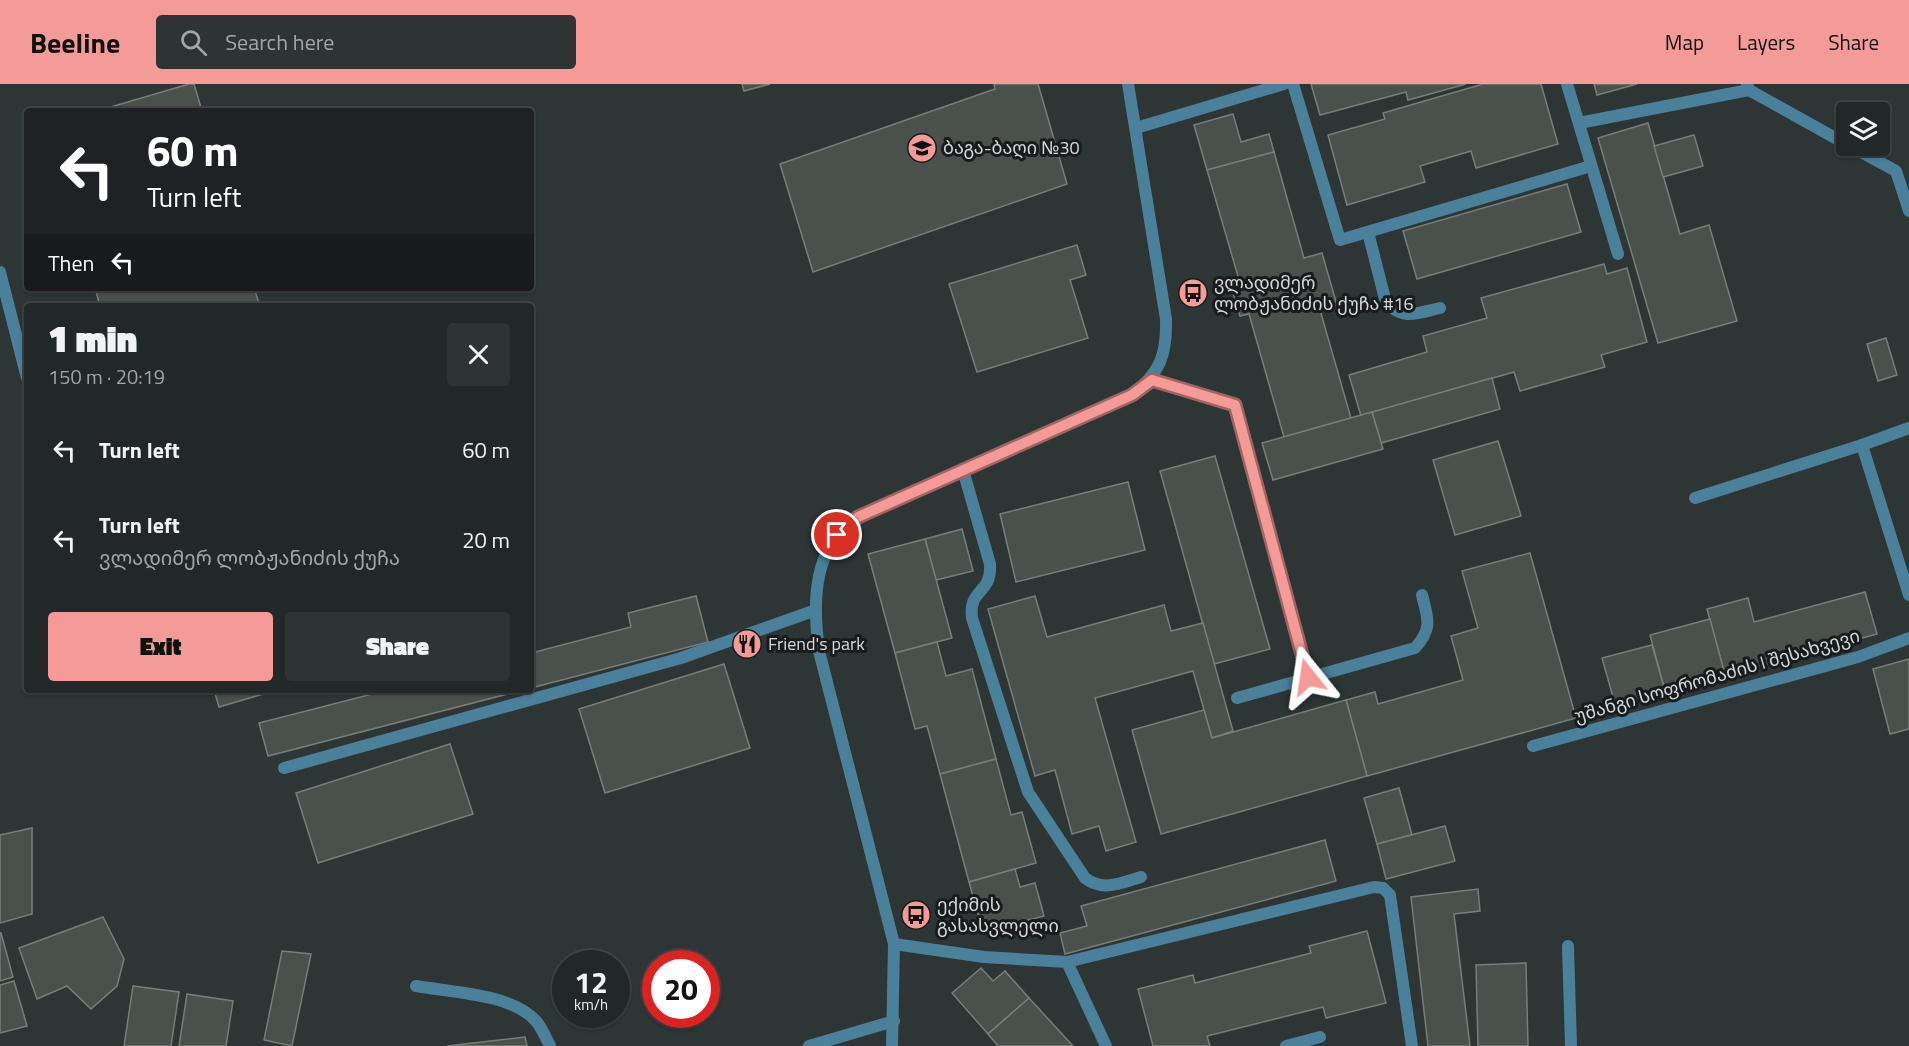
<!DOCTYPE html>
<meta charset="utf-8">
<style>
:root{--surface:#222828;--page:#2e3434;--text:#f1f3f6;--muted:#a2a6a8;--line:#3f4445;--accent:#f59b97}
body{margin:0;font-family:"Titillium Web","Noto Sans Georgian",sans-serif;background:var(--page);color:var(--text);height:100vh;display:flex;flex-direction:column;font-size:22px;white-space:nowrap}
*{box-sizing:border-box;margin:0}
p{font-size:20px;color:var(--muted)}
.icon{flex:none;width:33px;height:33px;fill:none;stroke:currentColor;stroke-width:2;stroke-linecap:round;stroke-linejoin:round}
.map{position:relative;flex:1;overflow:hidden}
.side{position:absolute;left:24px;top:219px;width:510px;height:390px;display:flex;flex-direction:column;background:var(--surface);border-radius:6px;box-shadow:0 2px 4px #0004,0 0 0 2px var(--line)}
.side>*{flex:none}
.top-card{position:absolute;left:24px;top:24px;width:510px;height:183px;border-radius:6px;box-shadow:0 2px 4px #0004,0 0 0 2px var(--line);background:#202124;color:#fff;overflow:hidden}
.fabs{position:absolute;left:1836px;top:18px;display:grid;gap:12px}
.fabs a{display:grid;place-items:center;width:54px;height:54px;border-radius:6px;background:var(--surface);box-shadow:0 2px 4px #0004,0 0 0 2px var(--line);font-size:30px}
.speed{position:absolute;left:552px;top:866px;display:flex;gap:12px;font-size:30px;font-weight:700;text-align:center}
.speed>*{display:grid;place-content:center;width:78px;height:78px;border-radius:50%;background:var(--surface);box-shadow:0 2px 4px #0004,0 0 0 2px var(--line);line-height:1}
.speed small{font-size:15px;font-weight:400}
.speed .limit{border:9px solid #d22;background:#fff;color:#111}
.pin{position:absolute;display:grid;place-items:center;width:51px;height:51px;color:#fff;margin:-26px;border:3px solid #fff;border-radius:50%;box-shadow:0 2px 6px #0007}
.me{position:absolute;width:66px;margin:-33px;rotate:345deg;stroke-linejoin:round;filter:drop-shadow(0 0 4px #0008)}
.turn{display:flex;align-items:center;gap:21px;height:126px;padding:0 24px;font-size:27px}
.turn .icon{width:78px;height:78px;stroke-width:2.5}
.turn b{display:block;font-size:42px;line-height:51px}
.then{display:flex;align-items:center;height:57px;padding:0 24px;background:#0003;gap:12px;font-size:22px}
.round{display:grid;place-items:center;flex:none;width:63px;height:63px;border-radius:6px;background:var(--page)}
.head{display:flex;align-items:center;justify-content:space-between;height:102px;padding:0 24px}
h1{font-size:36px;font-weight:800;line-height:45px}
.action{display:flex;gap:12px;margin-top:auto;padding:12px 24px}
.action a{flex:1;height:69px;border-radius:6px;background:var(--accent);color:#111;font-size:24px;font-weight:800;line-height:69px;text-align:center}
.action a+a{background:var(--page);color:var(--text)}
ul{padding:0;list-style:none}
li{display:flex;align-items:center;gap:18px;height:90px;padding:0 24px}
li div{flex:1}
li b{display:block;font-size:22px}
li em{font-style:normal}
header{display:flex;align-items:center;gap:36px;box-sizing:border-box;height:84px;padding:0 30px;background:var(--accent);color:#111}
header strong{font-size:28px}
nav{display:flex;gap:33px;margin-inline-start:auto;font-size:21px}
.search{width:420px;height:54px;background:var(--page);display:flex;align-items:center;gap:15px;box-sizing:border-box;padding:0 21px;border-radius:6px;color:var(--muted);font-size:22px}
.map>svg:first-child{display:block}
</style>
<header>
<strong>Beeline</strong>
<div class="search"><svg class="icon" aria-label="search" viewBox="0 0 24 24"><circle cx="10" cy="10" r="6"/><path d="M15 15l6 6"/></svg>Search here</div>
<nav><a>Map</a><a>Layers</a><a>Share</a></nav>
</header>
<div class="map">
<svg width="1909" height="962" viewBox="0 0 1909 962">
<rect width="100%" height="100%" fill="#2e3535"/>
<g fill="#4a504c" stroke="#777e7a" stroke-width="1.5">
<path d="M189,0H194L202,27H97Z"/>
<path d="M742,0H770L744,7Z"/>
<path d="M994,0H1038L1067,100L813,188L780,80L995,5Z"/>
<path d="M1311,0H1466L1408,16L1406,8L1320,31Z"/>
<path d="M1483,0H1541L1558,60L1476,84L1471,67L1420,82L1425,98L1347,121L1328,51L1385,35L1383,29Z"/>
<path d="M1594,0H1637L1597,11Z"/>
<path d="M1233,30L1241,58L1269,50L1274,68L1207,86L1194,41Z"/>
<path d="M1648,39L1680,150L1709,141L1737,237L1658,259L1598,54Z"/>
<path d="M1694,51L1703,82L1663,93L1654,62Z"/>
<path d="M1274,68L1304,174L1322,169L1337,221L1320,226L1351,334L1284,353L1249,230L1240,232L1231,202L1240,199L1207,86Z"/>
<path d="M1567,100L1581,148L1417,195L1403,147Z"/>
<path d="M1077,161L1086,191L1070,196L1088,254L977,288L949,200Z"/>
<path d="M1604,180L1607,190L1627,184L1647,258L1601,271L1605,283L1520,307L1514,288L1361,332L1349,291L1427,268L1423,252L1487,234L1481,214Z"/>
<path d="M95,204H254L260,222H100Z"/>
<path d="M1886,254L1897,291L1878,297L1867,260Z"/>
<path d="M1492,294L1500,325L1381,359L1372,328Z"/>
<path d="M1372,328L1383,365L1273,396L1262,359Z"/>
<path d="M1498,357L1521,432L1455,451L1433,376Z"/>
<path d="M1215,372L1270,565L1214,580L1160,387Z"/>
<path d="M1128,398L1145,466L1016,498L1000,430Z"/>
<path d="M962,445L973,487L936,496L925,455Z"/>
<path d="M925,455L952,554L895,569L868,470Z"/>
<path d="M1530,469L1576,634L1367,692L1346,616L1375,608L1378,620L1463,596L1451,552L1478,544L1462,487Z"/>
<path d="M1865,508L1877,550L1725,591L1707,525L1748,514L1754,538Z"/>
<path d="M696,512L708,558L531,604V569L631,543L628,529Z"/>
<path d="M1035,512L1047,553L1164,521L1171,547L1203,539L1233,647L1212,654L1193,587L1095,614L1136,758L1106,767L1099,742L1072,750L1055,686L1035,692L988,525Z"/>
<path d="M1710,535L1725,591L1665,607L1650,551Z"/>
<path d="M937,558L946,592L972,585L996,675L940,690L927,642L915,645L895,569Z"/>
<path d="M1652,561L1665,607L1615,620L1602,574Z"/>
<path d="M1909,575V645L1890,650L1873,585Z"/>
<path d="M724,580L750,664L605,709L579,625Z"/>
<path d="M214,606H277L219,623Z"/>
<path d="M388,606H523L268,672L259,639Z"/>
<path d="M1346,616L1367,692L1161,750L1132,646L1204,626L1212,654Z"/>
<path d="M450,660L473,730L318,779L296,709Z"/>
<path d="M996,675L1011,731L1022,728L1036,779L969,798L940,690Z"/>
<path d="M1399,704L1412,751L1377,760L1364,714Z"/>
<path d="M1445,742L1455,777L1386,795L1377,760Z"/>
<path d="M32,744V830L0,839V751Z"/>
<path d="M1325,756L1336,797L1065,870L1060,849L1087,842L1081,822Z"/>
<path d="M1015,785L1020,803L1035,799L1044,832L983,848L969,798Z"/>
<path d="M1478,805L1480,827L1454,830L1470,962H1428L1411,813Z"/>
<path d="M103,833L124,875L117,902L91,925L67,902L37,915L19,864Z"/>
<path d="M1367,847L1386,919L1326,934L1323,923L1207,952L1210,962H1153L1138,905L1193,891L1195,899L1311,869L1309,862Z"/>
<path d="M1,849L13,893L0,897V849Z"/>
<path d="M282,867L311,870L292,962L264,956Z"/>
<path d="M1526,879L1528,962H1478L1476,881Z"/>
<path d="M981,884L993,897L1005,887L1029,914L988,950L952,909Z"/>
<path d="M14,897L27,942L0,949V901Z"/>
<path d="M133,902L179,908L171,962H124Z"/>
<path d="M187,910L233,917L226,962H179Z"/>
<path d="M1029,914L1073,962H998L988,950Z"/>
<path d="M525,953L527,962H447Z"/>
</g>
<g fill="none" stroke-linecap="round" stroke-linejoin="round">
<g stroke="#4a809a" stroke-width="12">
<path d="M1293,0L1340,156L1591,82"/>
<path d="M1567,0L1618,170"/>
<path d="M1747,0L1749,6L1846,60"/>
<path d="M1579,39L1749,6"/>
<path d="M1136,44L1284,0"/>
<path d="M1850,62L1896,87L1909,127"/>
<path d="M1368,148L1385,215C1399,238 1418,229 1440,224"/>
<path d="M0,188L27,294"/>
<path d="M1152,295L1235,322L1308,593"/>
<path d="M1909,344L1862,361L1909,511"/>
<path d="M963,386L990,480C992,511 968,504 972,534L1028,708L1085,794C1103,808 1121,799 1141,793"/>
<path d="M1695,414L1862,361"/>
<path d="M1237,614L1415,564C1433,544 1428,535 1422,511"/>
<path d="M1533,662L1858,573L1909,554"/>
<path d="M284,684L681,574L813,527"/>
<path d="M1383,804L1390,811L1412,962"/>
<path d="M1568,862L1571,962"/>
<path d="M1067,878L1106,962"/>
<path d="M416,902C450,908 513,910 536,937C542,944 546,954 550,962"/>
<path d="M809,962L894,937"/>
<path d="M1286,962L1320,953"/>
</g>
<g stroke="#4a809a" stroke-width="12">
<path d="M894,860L984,873L1067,878L1374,803L1383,804"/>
<path d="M892,962L894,860L819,567C814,529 812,484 837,451C842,444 852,439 858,433L1132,311C1160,289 1167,271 1166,235L1128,0"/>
</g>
</g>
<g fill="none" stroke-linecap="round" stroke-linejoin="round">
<g stroke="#9f6562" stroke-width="15">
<path id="route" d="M837,451L858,433L1132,311L1152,296L1235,321L1308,593"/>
</g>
<use href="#route" stroke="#f59b97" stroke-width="10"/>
</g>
<defs>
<g id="school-disc" transform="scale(1.5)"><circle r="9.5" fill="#f59b97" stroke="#191c1c"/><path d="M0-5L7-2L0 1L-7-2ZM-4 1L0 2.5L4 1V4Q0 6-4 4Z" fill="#111"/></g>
<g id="bus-disc" transform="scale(1.5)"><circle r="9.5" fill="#f59b97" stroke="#191c1c"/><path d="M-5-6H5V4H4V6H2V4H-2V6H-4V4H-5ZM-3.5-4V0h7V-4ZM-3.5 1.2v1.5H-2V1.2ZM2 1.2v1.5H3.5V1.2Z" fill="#111"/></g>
<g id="restaurant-disc" transform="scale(1.5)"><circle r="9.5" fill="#f59b97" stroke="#191c1c"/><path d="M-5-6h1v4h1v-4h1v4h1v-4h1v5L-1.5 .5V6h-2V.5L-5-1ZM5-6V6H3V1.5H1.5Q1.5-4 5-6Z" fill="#111"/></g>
</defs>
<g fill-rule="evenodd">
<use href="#school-disc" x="922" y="64"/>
<use href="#bus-disc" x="1193" y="209"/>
<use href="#restaurant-disc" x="747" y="560"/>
<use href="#bus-disc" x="916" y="831"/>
</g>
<g text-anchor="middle" stroke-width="6" stroke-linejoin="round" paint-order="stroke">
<g font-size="18" fill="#d4d8d8" stroke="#191c1c" text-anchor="start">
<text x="943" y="70">ბაგა-ბაღი №30</text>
<text x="1214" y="205">ვლადიმერ<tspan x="1214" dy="21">ლობჟანიძის ქუჩა #16</tspan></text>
<text x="768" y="566">Friend's park</text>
<text x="937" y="827">ექიმის<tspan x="937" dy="21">გასასვლელი</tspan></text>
</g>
<g font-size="18" fill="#d4d8d8" stroke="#191c1c">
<text transform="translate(1717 592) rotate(-16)" y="6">უშანგი სოფრომაძის I შესახვევი</text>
</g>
</g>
</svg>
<div class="fabs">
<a><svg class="icon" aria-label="layers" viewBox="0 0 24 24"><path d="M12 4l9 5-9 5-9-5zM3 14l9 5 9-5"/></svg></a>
</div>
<div class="speed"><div>12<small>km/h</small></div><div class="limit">20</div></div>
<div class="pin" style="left:837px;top:451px;background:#d93025"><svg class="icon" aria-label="arrive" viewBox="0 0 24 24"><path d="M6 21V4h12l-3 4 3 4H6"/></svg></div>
<svg class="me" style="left:1308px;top:593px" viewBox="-20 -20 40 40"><path d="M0-17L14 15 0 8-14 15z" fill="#f59b97" stroke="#fff" stroke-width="4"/></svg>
<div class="top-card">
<div class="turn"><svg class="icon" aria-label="left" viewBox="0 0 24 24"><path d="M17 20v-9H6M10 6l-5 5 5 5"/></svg><div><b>60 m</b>Turn left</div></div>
<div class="then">Then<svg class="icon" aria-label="left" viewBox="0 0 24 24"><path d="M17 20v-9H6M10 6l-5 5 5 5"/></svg></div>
</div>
<section class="side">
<div class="head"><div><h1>1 min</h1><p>150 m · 20:19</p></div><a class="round"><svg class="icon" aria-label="close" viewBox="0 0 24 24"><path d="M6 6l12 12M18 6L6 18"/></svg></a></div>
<ul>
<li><svg class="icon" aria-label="left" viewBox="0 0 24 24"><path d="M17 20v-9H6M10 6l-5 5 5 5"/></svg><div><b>Turn left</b></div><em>60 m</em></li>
<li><svg class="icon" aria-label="left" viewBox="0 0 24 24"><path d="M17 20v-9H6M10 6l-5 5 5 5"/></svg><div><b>Turn left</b><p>ვლადიმერ ლობჟანიძის ქუჩა</p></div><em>20 m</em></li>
</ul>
<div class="action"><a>Exit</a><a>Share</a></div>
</section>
</div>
